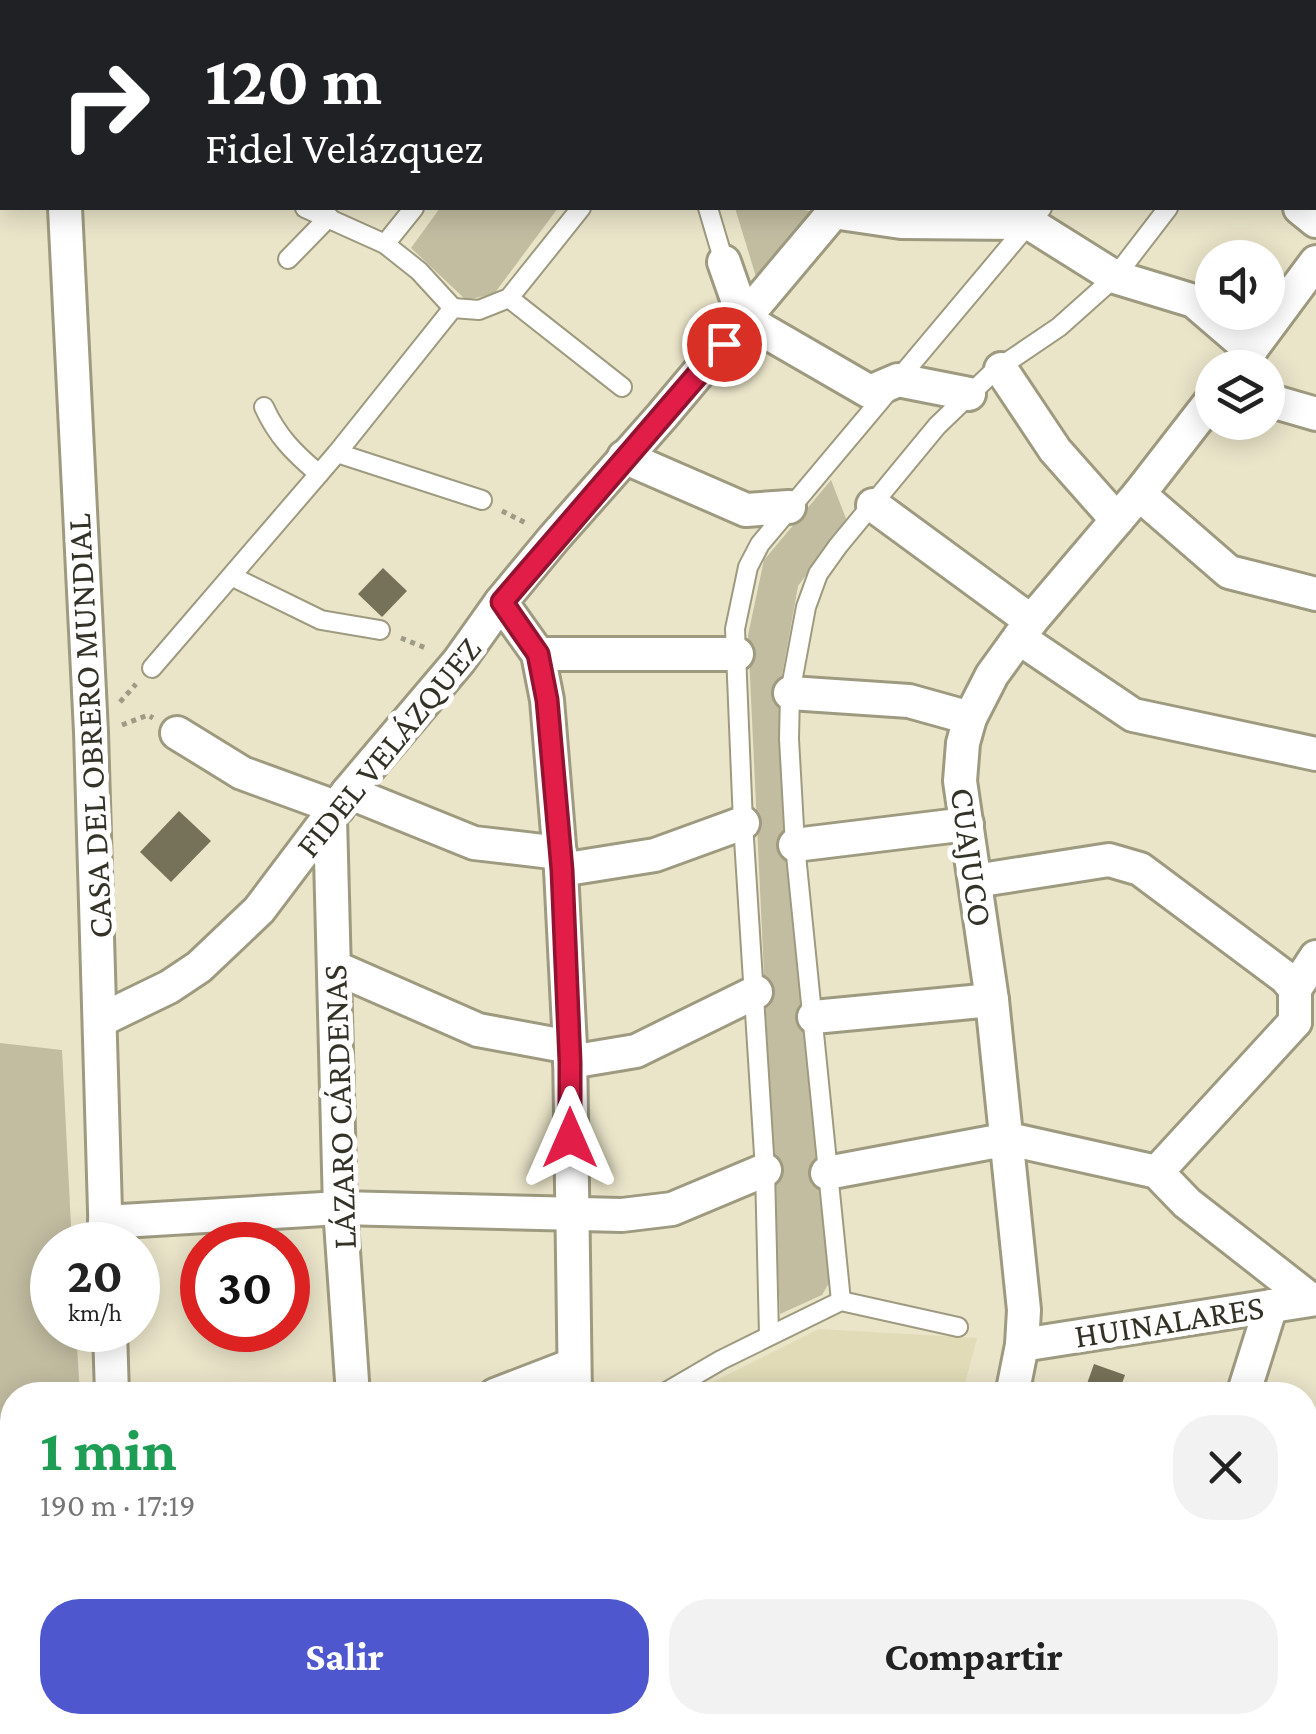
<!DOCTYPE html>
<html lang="es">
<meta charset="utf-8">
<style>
:root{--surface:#fff;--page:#f2f2f2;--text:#222;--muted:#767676;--accent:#4e57cd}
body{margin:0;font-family:"Crimson Pro",serif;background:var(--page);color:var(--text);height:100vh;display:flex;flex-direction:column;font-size:38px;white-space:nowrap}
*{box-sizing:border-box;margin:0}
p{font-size:32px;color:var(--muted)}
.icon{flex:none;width:55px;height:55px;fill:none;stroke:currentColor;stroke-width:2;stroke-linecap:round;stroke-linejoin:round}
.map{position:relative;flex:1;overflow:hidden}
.drawer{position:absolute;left:0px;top:1382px;width:1318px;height:352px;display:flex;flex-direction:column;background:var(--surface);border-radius:40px 40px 0 0;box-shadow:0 5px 25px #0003}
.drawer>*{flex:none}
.banner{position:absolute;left:0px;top:0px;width:1318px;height:210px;box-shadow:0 5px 25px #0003;background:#202124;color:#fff;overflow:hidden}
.tools{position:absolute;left:1195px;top:240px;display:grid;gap:20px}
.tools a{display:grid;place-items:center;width:90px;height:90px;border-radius:50%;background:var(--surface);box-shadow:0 5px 25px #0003;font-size:50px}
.speed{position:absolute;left:30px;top:1222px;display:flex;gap:20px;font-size:50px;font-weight:700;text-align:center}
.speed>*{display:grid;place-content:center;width:130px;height:130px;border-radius:50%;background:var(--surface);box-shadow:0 5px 25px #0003;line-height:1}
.speed small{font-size:25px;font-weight:400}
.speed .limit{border:15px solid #d22;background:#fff;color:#111}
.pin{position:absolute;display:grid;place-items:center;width:85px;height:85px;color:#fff;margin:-42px;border:5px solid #fff;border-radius:50%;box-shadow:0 2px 10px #0007}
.me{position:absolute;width:110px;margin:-55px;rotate:0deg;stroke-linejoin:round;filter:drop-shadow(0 0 8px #0008)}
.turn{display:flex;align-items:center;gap:35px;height:210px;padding:0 40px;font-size:45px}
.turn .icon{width:130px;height:130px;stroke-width:2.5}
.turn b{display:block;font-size:70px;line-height:85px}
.round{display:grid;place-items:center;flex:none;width:105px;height:105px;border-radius:40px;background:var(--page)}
.overview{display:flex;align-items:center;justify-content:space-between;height:170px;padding:0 40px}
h1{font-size:60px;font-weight:700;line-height:75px;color:#1e9e55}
.primary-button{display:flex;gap:20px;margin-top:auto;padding:20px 40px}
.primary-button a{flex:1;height:115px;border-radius:40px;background:var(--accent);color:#fff;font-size:40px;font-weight:700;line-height:115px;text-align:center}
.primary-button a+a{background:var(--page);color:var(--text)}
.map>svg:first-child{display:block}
</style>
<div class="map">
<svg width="1316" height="1734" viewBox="0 0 1316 1734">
<rect width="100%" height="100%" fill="#eae5c9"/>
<g fill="#e1dbb7">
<path d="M819,1329L977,1338L962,1395H687Z"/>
<path d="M608,1723V1722L877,1723L874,1734H609Z"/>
</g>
<g fill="#c2bda1">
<path d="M104,0H316L103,2Z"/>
<path d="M440,208H558L494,294L466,300L411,248Z"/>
<path d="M735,208H792L815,212L757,280Z"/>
<path d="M831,480L847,521L798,586L778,698L829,1283L822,1295L780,1314L748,635L764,560Z"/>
<path d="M0,1043L62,1050L72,1245H52V1330H76L80,1395H12V1562L0,1537Z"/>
</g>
<g fill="#767259">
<path d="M383,568L407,591L382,617L358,594Z"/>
<path d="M179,811L211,841L171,882L140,852Z"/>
<path d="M1094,1364L1125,1375L1118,1395H1083Z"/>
</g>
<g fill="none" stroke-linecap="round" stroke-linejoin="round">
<g stroke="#9e9a80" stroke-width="22">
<g id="lane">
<path d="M692,0L695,2"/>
<path d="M336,2L338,0"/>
<path d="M538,2L540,0"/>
<path d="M731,2L732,0"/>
<path d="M305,208L385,244L419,271L453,308"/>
<path d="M708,208L724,262"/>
<path d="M385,244L414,208"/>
<path d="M288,259L329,217"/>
<path d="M509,298L622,387"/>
<path d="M264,407C277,436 294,453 319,474"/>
<path d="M337,453L482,500"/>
<path d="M233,577L321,620L380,630"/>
<path d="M152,668L337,453L453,308L479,310L509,298L581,208"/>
<path d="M841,1301L795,845L789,739L790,693L806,607L818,574L838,546L937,426L994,371L1059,327L1115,277L1168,208"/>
<path d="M769,1335L765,1170L743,823L735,629L748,567L760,544L1042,208"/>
<path d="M661,1395L721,1360L841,1301L958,1327"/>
</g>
</g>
<g stroke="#9e9a80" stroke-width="38">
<g id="street">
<path d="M248,0L249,2"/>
<path d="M1047,0L1050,2"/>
<path d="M72,2V0"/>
<path d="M998,2L999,0"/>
<path d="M1208,2L1210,0"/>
<path d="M1315,183L1316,182"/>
<path d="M65,208L91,732L106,1245"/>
<path d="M1300,208L1316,221"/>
<path d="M833,212L901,222L1029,223L1115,277L1194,301L1251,350"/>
<path d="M724,262L744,319L870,392L898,380L969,394"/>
<path d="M1238,367L1316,262"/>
<path d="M1001,369L1055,450L1117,520"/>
<path d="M1268,400L1316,414"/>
<path d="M624,457L746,510L789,507"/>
<path d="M1139,494L1229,572L1316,594"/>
<path d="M873,505L1031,621"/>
<path d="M501,602L538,654L547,700L561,870L570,1047L575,1395"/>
<path d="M1019,638L1133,715L1316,754"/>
<path d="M538,654H737"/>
<path d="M790,693L909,701L970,718"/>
<path d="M177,733L242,773L338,808"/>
<path d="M348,792L474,843L560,853"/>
<path d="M330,818L340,1208L353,1395"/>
<path d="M795,845L967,824"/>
<path d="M561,870L655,855L743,823"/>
<path d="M975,881L1109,860L1140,869L1286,978L1295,989V1022"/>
<path d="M334,967L478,1030L570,1047"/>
<path d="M1295,989L1316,957"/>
<path d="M814,1017L992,1000"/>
<path d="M101,1020L169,987L199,967L259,910L348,792L459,661L501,602L554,538L662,416L837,208"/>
<path d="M570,1062L636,1051L756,992"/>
<path d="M1157,1172L1295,1022"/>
<path d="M827,1173L1009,1139L1157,1172L1187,1203L1310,1299"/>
<path d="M105,1222L340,1208L622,1215L672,1209L765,1170"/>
<path d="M110,1330L112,1395"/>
<path d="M1022,1345L1316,1299"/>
<path d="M495,1395L573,1365"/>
<path d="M1012,1395L1022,1345L1024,1310L992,1000L960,781L963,743L970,718L992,675L1031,621L1139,494L1212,400"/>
<path d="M1243,1395L1271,1306"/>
<path d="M1305,1472L1316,1471"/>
<path d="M0,1607L12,1626"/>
<path d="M1305,1662L1316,1664"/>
<path d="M77,1722L89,1734"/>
<path d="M125,1722V1734"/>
<path d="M367,1722L368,1734"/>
<path d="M543,1722L562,1734"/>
<path d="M591,1722V1734"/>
<path d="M1008,1722L1027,1734"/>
<path d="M913,1734L916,1722"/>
<path d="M1114,1734L1117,1722"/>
</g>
</g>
<g stroke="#9d9a85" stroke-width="5" stroke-dasharray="5 5" stroke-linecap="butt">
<path d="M502,511L528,524"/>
<path d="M401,638L428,649"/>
<path d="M120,702L136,684"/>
<path d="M122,725L148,715L153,718"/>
<path d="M212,1734L232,1722"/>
</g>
<use href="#lane" stroke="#fff" stroke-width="18"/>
<use href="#street" stroke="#fff" stroke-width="32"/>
</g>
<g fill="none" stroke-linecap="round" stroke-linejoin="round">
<g stroke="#92132f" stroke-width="25">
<path id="route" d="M570,1138V1062L562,870L547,700L538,654L502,602L724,344"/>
</g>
<use href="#route" stroke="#e11d48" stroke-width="18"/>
</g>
<g text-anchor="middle" stroke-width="10" stroke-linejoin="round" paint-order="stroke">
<g font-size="35" fill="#343227" stroke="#fff">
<text transform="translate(89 726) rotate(-93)" y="12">CASA DEL OBRERO MUNDIAL</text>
<text transform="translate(388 747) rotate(-51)" y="12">FIDEL VELÁZQUEZ</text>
<text transform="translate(972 857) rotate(82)" y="12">CUAJUCO</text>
<text transform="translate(339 1107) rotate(-92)" y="12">LÁZARO CÁRDENAS</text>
<text transform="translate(1169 1321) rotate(-9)" y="12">HUINALARES</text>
</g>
</g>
</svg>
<div class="tools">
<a><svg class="icon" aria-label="sound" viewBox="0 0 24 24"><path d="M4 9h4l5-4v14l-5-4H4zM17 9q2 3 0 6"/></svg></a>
<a><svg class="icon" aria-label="layers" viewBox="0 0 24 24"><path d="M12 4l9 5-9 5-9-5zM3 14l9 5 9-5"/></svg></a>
</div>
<div class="speed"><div>20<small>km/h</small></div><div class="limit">30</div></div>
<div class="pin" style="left:724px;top:344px;background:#d93025"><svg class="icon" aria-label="arrive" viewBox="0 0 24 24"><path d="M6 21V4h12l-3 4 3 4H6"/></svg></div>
<svg class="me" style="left:570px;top:1138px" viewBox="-20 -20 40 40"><path d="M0-17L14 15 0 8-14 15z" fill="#e11d48" stroke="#fff" stroke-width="4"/></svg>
<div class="banner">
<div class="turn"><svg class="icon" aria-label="right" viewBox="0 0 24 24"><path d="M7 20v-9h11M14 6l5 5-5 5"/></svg><div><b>120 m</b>Fidel Velázquez</div></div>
</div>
<section class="drawer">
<div class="overview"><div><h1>1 min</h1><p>190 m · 17:19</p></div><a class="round"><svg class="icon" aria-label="close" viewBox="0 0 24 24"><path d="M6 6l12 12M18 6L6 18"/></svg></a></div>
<div class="primary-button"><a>Salir</a><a>Compartir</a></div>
</section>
</div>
